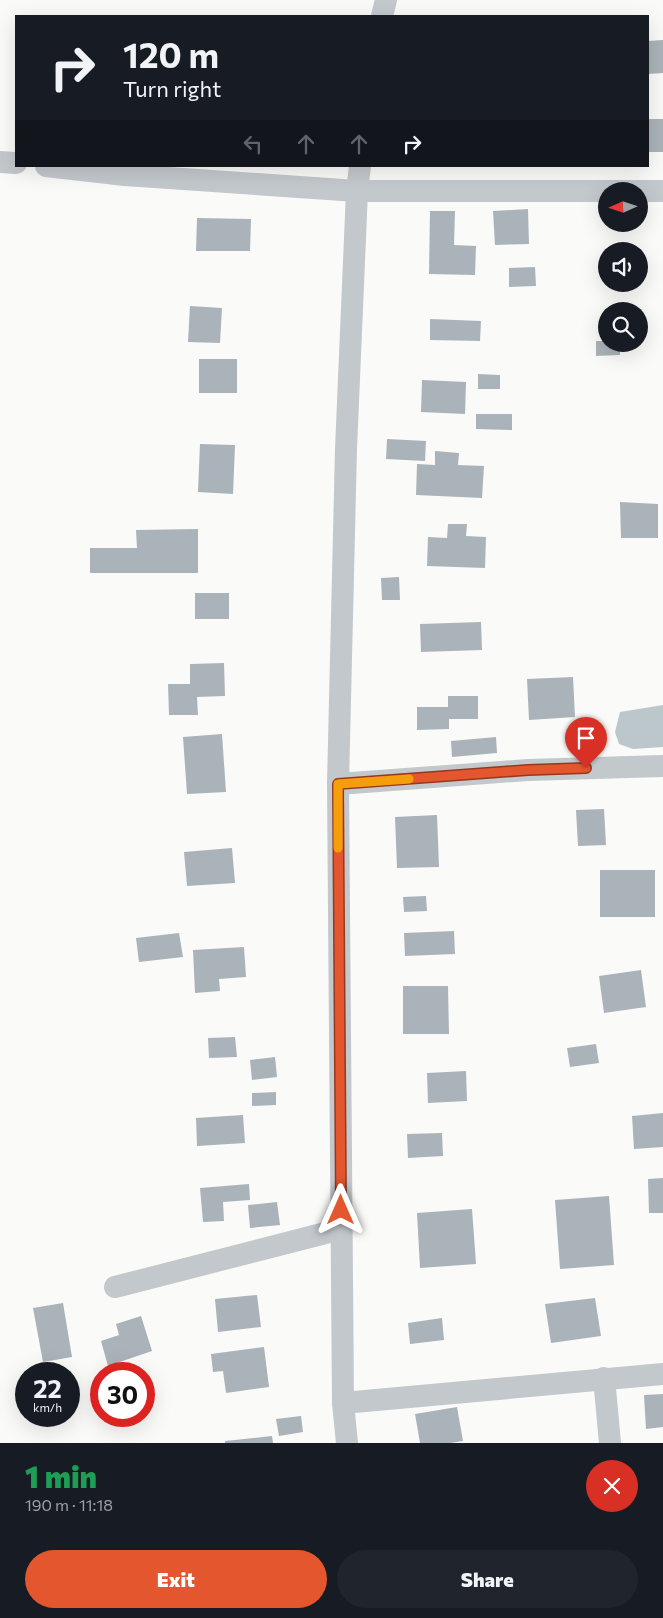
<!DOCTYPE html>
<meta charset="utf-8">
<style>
:root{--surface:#171b24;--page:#20242c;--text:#f1f3f6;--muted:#9ea1a6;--accent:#e4572e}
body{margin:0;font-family:Commissioner,sans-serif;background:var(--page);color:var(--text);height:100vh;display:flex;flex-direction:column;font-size:19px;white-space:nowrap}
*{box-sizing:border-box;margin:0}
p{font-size:16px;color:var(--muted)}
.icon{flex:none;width:28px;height:28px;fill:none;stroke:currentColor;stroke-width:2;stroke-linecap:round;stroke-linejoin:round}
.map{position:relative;height:1443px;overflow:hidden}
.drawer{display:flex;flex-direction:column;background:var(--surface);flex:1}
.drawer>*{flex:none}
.hud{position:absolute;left:15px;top:15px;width:634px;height:152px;border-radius:0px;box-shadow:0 5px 20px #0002;background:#171b24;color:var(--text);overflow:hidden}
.needle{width:32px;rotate:267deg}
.tools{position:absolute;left:598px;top:182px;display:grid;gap:10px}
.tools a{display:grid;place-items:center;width:50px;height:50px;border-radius:50%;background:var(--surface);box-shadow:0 5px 20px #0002;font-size:25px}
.speed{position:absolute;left:15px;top:1362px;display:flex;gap:10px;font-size:25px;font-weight:700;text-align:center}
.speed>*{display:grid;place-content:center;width:65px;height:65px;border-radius:50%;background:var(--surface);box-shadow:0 5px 20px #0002;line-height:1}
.speed small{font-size:12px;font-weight:400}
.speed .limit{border:8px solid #d22;background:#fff;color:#111}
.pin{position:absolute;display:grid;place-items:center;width:42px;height:42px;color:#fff;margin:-51px -21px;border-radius:50% 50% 50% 0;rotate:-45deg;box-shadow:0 0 5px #0007}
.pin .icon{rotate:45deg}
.me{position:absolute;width:55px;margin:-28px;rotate:0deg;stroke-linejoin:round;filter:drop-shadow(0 0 4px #0008)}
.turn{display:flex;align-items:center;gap:18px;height:105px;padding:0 25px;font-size:22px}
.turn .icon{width:65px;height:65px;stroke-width:2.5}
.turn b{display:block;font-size:35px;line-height:42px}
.lanes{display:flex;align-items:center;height:48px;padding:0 25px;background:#0003;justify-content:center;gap:25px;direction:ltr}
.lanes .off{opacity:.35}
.round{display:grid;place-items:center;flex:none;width:52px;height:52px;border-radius:26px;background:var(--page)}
.head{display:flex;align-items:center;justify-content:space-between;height:85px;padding:0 25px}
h1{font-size:30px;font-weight:800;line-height:38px;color:#1e9e55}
.primary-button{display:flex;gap:10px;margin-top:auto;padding:10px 25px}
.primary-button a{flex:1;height:58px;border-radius:30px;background:var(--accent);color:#fff;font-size:20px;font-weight:800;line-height:58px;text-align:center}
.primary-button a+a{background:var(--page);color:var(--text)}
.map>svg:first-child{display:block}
</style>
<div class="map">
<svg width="663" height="1443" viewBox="0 0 663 1443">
<rect width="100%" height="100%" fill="#fafaf8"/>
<path fill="#bbc7cb" d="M663,705V747L633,749L619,744L615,732L620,712Z"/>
<g fill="#aab3b9">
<path d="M663,40V73L648,74V41Z"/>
<rect x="648" y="119" width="15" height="33"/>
<path d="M528,209L529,244L495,245L493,211Z"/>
<path d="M430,211H455L454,245L476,246L475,275L429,274Z"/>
<path d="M197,218L251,219L250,251H196Z"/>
<path d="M535,267L536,286L509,287V268Z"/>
<path d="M190,306L222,308L220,343L188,342Z"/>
<path d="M430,319L481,321L480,341L430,340Z"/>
<path d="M596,341H606V344H620V355L596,356Z"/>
<rect x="199" y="359" width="38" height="34"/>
<path d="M478,374L500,375V389H478Z"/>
<path d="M422,380L466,382L465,414L421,412Z"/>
<path d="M476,414H512V430L476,429Z"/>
<path d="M387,439L426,441L425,461L386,459Z"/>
<path d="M200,444L235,445L233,494L198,492Z"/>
<path d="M435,451L459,453L458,465L484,466L482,498L416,495L417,464L435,465Z"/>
<path d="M620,502L658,504V538H621Z"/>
<path d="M448,524H467L466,536L486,537L485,568L427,566L428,537L447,538Z"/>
<path d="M198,529V573H90V548H137L136,530Z"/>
<path d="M399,577L400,600H382L381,578Z"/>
<rect x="195" y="593" width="34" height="26"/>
<path d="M481,622L482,650L421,652L420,624Z"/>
<path d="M224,663L225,696L197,697L198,715H169L168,684H190V664Z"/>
<path d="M573,677L575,717L529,720L527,679Z"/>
<path d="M448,696H478V719H449V729L417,730V707H448Z"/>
<path d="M222,734L226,792L187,794L183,737Z"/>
<path d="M496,737L497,753L452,757L451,741Z"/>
<path d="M604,809L606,845L578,846L576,810Z"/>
<path d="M437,815L439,867L397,868L395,817Z"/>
<path d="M232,848L235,883L187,886L184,852Z"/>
<rect x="600" y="870" width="55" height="47"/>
<path d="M426,896L427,911L404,912L403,897Z"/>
<path d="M454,931L455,954L405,956L404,933Z"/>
<path d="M179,933L183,957L139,962L136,938Z"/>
<path d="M244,947L246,977L219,979L220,991L195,993L193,950Z"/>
<path d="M641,970L646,1007L604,1013L599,976Z"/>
<path d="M403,986H448L449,1034H403Z"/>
<path d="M235,1037L237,1057L209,1058L208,1038Z"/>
<path d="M596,1044L599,1063L570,1067L567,1048Z"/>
<path d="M275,1057L277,1077L252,1080L250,1060Z"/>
<path d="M466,1071L467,1101L428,1103L427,1073Z"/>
<path d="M276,1092V1105L252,1106V1093Z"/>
<path d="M663,1113V1147L634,1149L632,1116Z"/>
<path d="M243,1115L245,1143L197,1146L196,1118Z"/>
<path d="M442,1133L443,1156L408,1158L407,1134Z"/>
<path d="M663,1178V1213H649L648,1179Z"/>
<path d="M249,1184L250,1200L223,1202L224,1221L203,1222L200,1188Z"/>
<path d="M609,1196L614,1265L560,1269L555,1200Z"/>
<path d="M277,1202L280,1225L250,1228L248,1205Z"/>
<path d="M472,1209L476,1264L420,1268L417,1213Z"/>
<path d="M257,1295L261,1327L218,1332L215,1299Z"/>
<path d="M595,1298L601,1336L551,1343L545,1304Z"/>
<path d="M63,1303L72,1357L43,1362L33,1308Z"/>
<path d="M141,1316L152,1351L108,1366L101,1341L119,1335L116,1324Z"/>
<path d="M442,1318L444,1340L410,1344L408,1323Z"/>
<path d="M264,1347L269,1387L226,1393L223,1371L213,1372L211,1354Z"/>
<path d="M663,1394V1427L646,1429L644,1395Z"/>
<path d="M457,1407L463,1441L450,1443H420L415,1414Z"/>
<path d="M301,1416L303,1432L279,1436L276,1419Z"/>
<path d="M272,1436L273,1443H225V1441Z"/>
</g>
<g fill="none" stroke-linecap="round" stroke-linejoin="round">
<g stroke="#c3c8cc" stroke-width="22">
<path d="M382,16L386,0"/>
<path d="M0,162L16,163"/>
<path d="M46,166L125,175L357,191H663"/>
<path d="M338,784L528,770L663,766"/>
<path d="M115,1287L341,1229"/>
<path d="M604,1378L610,1443"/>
<path d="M343,1403L663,1374"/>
<path d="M347,1443L343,1403L338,784L346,449L357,191L360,166"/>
</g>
</g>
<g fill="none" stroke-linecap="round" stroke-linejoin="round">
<g stroke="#94391e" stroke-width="12">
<path id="route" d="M341,1210L338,784L528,770L586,768"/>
</g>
<use href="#route" stroke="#e4572e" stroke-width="9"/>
<path stroke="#f59e0b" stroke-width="9" d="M338,848V784L409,779"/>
</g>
</svg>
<div class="tools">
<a><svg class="needle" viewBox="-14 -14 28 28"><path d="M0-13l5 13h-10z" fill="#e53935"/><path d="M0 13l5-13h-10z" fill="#9ea1a6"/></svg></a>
<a><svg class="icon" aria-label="sound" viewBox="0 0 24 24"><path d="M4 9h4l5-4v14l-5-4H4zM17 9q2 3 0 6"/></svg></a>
<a><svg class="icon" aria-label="search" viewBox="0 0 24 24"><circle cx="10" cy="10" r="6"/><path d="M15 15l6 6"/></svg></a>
</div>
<div class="speed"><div>22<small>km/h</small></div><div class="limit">30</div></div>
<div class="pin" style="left:586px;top:768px;background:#d93025"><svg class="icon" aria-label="arrive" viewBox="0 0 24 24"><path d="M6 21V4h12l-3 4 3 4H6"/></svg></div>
<svg class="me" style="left:341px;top:1210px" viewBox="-20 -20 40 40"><path d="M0-17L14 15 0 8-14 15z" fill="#e4572e" stroke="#fff" stroke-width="4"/></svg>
<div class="hud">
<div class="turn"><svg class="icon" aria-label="right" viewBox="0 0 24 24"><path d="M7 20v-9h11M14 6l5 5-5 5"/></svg><div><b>120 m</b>Turn right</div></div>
<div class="lanes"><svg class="icon off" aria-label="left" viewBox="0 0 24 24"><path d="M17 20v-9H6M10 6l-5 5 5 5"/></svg><svg class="icon off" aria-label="ahead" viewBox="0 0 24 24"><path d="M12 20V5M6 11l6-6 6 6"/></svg><svg class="icon off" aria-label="ahead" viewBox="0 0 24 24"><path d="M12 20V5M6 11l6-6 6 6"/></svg><svg class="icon" aria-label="right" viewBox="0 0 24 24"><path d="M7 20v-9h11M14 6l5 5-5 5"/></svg></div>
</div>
</div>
<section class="drawer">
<div class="head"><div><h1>1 min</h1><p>190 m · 11:18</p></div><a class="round" style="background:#d93025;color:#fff"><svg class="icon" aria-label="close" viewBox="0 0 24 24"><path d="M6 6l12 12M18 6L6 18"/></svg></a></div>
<div class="primary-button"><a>Exit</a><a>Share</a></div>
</section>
